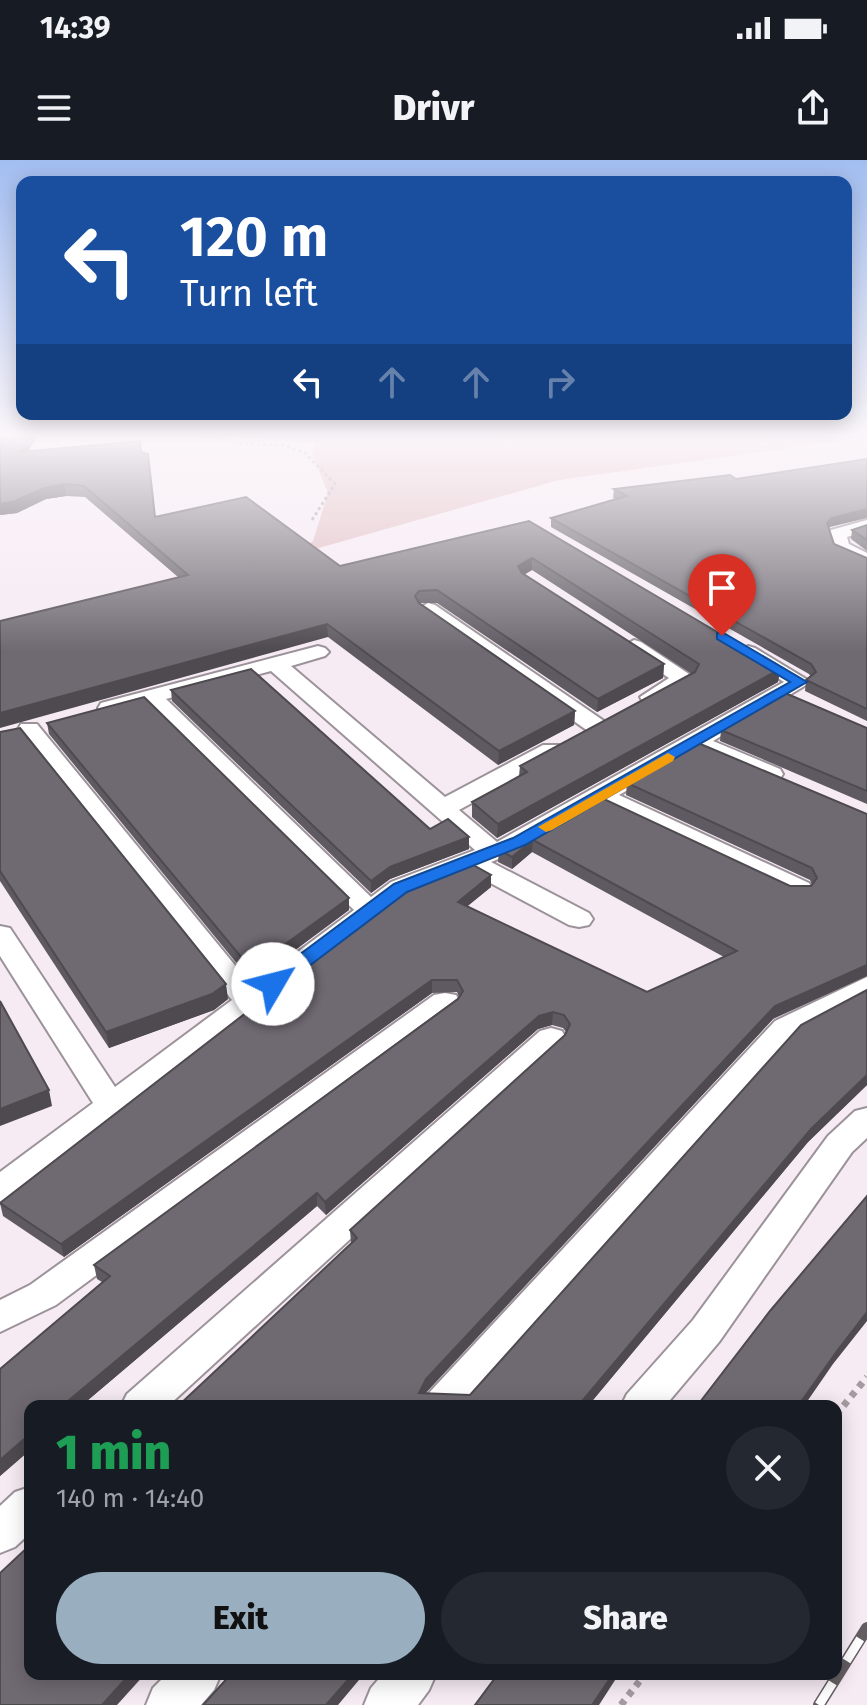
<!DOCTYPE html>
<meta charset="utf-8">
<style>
:root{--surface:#171b24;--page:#242831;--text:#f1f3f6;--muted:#9ea1a6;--accent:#99afbf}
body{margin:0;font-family:"Fira Sans",sans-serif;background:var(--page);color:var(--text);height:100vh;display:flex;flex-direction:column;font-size:30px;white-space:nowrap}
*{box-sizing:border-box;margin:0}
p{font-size:26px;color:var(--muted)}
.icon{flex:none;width:44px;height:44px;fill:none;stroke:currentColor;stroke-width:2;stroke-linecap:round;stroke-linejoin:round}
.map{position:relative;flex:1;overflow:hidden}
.panel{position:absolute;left:24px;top:1240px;width:818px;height:280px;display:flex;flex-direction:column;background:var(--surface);border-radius:16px;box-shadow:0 4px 20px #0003}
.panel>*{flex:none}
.guide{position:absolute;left:16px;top:16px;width:836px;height:244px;border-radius:16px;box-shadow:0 4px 20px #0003;background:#1a4fa0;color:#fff;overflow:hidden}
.pin{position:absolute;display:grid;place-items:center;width:68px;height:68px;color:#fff;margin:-82px -34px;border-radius:50% 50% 50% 0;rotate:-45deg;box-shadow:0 0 8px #0007}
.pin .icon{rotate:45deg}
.me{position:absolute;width:88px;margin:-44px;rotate:53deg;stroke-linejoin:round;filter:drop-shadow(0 0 6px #0008)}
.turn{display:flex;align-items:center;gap:28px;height:168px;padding:0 32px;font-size:36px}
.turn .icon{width:104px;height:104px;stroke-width:2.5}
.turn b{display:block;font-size:56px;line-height:68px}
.lanes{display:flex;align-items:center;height:76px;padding:0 32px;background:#0003;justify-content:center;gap:40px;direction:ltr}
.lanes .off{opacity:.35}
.round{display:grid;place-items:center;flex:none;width:84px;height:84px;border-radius:42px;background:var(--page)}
.summary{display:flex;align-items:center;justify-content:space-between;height:136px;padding:0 32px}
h1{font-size:48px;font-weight:800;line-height:60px;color:#1e9e55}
.primary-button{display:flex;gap:16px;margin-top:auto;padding:16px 32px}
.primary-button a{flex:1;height:92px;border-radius:48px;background:var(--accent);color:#111;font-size:32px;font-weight:800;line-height:92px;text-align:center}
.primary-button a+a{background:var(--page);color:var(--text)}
.status{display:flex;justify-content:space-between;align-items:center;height:56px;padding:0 40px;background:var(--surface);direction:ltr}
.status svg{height:22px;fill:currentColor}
header{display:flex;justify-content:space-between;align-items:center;height:104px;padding:0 32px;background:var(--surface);font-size:36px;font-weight:800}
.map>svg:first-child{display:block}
</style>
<div class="status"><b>14:39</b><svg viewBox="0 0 49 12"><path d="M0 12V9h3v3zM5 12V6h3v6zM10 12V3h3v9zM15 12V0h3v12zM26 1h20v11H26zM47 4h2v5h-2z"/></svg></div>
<header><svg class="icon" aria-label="menu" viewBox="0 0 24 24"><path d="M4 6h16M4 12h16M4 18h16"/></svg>Drivr<svg class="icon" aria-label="share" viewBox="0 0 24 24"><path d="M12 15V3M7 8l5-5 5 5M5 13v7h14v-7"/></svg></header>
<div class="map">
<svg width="867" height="1545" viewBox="0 0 867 1545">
<rect width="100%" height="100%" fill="#f6ebf3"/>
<path fill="#dfbbbf" d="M225,275H867V277L559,320L287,397L313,381L328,333L312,294L315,283Z"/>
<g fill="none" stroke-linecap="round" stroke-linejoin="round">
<g stroke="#9c929a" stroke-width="4">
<g id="service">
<path d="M867,360V371L847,377L849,384L867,393V406L834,391L828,374L831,370Z"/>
<path d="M428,443L435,445L604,561L607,566L604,571H588L421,453L418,449Z"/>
<path d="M634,480L641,482L695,518L659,542H643L640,537L669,518L627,490L624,486Z"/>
<path d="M318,486L325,488L329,492L325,496L291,506L445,637L543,585H559L563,590L559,595L459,650L497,682L784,522L737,492L748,486L755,488L811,522L713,581L780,609L783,614L780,619H762L696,591L619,635L809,723L812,729L809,735H789L601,646L528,687L491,702L589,753L593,759L589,765L579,767L569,765L468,711L411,734L12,1039L0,1043V1012L93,943L0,796V766L10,768L115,927L232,840L18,569L21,564H37L252,826L354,750L146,545L109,555L98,548L101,543ZM271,511L475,690L391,722L371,737L166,539Z"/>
<path d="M867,817V838L797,875L467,1246H422L428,1234L775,861Z"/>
<path d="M445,833L456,835L460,842L456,849L56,1145L0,1172V1140L30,1125L434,835Z"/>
<path d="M551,868L562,871L566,878L562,885L168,1246H121L127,1234L540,871Z"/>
<path d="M867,948V978L852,992L719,1182L665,1246H621L627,1234L693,1160L828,976L855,951Z"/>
<path d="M30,1327V1373L15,1387L0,1393V1346L15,1332Z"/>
<path d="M167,1514H221L214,1530L201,1545H146L153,1528Z"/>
<path d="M383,1514H436L429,1530L418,1545H364L371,1528Z"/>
</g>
</g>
<path stroke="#a49ba1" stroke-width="3" stroke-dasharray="3 3" stroke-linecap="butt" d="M198,275L248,284L283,285L305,293L335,324L312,360"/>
<g stroke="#a49ba1" stroke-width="7" stroke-dasharray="6 6" stroke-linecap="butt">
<path d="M836,1255L867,1217"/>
<path d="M621,1545L645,1514"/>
</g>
<use href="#service" fill="#fff" fill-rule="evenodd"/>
<g stroke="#635d62" stroke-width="12">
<path id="rail" d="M819,1545L867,1468"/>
</g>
<use href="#rail" stroke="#fff" stroke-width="9" stroke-dasharray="26" stroke-linecap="butt"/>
</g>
<g fill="#5f5a62">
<path d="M0,275H38L28,291L141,292L155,357L340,406L529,361L780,509L778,522L497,678L472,657V642L519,616L520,606L692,514L532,410L524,415L664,504L663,518L597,552L437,443H420L575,551L574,565L498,605L328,477L178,417L85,337L66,336L46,339L17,353L0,355Z"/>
<path d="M736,319L830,367L829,368L834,384L867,398V561L805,531L806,520L811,517L809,514L551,367V358L615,339L613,338L614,329Z"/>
<path d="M867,365V391L851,379L852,370Z"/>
<path d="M171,530L430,669L469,677V689L390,719L371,733L172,541Z"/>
<path d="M47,563L349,738V750L252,822L49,574Z"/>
<path d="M867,568V644L720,581L721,570Z"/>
<path d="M0,572L228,839L214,850L109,888L0,721Z"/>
<path d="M627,623L867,654L773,859L425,1234L470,1235L867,830V925L808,982L588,1246H178L351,1083L350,1070L565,875L566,872L563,868L552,865L538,869L326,1055L317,1046L81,1246H30V1290L0,1316V1209L102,1122L97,1119L94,1105L459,837L457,832L432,833L64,1097L3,1056L0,1043L491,715V727L467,746L647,832L724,797L532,692L512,709L498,702L499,690L530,678L790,726H811L812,725L810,720L626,635Z"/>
</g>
<g fill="#4e4a50">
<path d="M30,275H38L21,303L19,292Z"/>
<path d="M64,324L66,336L46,339L17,353L0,355V344L44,328Z"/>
<path d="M867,349V358L830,367L826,372L827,363L832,358Z"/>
<path d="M532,398V410L517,418L518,406Z"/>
<path d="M327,464L328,477L0,568V553Z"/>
<path d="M664,504L663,518L597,552L598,539Z"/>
<path d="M780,509L778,522L497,678L498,664Z"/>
<path d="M575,551L574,565L498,605L499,591Z"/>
<path d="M469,677V689L390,719L371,733V721L390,707Z"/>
<path d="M533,680L532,692L512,709V697Z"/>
<path d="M491,715V727L458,754V742Z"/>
<path d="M349,738V750L252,822L251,809Z"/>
<path d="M867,805V816L773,859L426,1232L419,1246V1233L426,1219L775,846Z"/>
<path d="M432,820V833L64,1097L61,1084Z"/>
<path d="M226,824L228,839L214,850L109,888L106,872Z"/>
<path d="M553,852L552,865L538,869L326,1055L325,1042L539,856Z"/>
<path d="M867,915V925L808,982L588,1246H578L811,969Z"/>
<path d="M49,930L52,946L0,966V949Z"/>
<path d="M317,1033V1046L81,1246H62Z"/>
<path d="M867,1152V1161L833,1204L804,1246H798L837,1191Z"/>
<path d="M30,1274V1290L0,1316V1300Z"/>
<path d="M130,1514H145L117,1545H102Z"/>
<path d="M353,1514H364L338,1545H326Z"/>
<path d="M613,1514H619L599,1545H592Z"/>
</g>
<g fill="#6f6972" stroke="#4e4a50" stroke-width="2">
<path d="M0,275H30L19,292L140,281L141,292L148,294L155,357L246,337L340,406L529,361L780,509L498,664L472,642L527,612L520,606L695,512L699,504L532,398L518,406L522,413L664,504L598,539L437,430L419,431L415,436L419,443L575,551L499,591L327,464L0,553V461L188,415L84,326L64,324L44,328L15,341L0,344Z"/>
<path d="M867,299V349L832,358L827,363L834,384L867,398V549L806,520L816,512L811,504L551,358L627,336L614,329L730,315L736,319Z"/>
<path d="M867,365V380L852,370Z"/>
<path d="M251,509L430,669L448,659L469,677L390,707L371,721L171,530Z"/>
<path d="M785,533L867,568V631L721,570Z"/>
<path d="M144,537L349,738L251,809L47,563Z"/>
<path d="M20,568L226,824L212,834L106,872L0,711V572Z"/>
<path d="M698,583L867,654V805L775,846L426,1219L419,1233L470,1235L801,865L867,830V915L811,969L578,1246H178L357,1078L350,1070L565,875L570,864L564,855L553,852L539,856L325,1042L317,1033L62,1246H30V1274L0,1300V1209L110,1116L94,1105L458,839L463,831L457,820H432L61,1084L0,1043L313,801L310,802L412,725L468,702L491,715L458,742L647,832L737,791L533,680L512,697L499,690L530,678L602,638L790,726H811L817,718L812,708L627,623Z"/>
<path d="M0,841L49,930L0,949Z"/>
<path d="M867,1036V1152L837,1191L798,1246H697L770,1151Z"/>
<path d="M30,1385V1514H130L102,1545H0V1413Z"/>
<path d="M231,1514H353L326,1545H203Z"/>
<path d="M498,1514H613L592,1545H475Z"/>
</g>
<linearGradient id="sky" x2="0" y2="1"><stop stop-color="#a2bef1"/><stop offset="0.56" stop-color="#fbf6fa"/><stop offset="1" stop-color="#fbf6fa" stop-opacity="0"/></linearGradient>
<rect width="867" height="491" fill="url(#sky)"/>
<path fill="#1a73e8" stroke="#114b97" stroke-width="2" d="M722,472L807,522L525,685L407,732L280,828H267L264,824L267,819L394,724L513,678L790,522L717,479V473Z"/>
<path fill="#f59e0b" d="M668,593L675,597L673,601L552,670L546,672L538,667Z"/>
</svg>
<div class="pin" style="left:722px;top:476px;background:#d93025"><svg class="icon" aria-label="arrive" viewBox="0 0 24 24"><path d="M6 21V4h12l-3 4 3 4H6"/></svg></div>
<svg class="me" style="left:273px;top:824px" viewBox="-20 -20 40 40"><circle r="19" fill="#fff"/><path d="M0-13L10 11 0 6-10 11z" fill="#1a73e8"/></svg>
<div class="guide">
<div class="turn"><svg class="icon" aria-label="left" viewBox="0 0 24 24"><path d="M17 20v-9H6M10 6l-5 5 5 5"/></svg><div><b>120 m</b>Turn left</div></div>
<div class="lanes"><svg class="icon" aria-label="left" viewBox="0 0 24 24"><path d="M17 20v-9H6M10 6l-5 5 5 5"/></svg><svg class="icon off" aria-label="ahead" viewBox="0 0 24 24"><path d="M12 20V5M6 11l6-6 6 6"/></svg><svg class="icon off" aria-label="ahead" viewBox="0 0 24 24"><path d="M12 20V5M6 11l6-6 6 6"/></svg><svg class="icon off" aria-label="right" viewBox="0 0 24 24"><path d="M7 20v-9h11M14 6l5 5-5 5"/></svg></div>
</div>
<section class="panel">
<div class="summary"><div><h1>1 min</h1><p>140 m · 14:40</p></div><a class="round"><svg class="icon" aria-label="close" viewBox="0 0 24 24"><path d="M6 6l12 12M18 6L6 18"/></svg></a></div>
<div class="primary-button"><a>Exit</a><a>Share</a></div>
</section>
</div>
